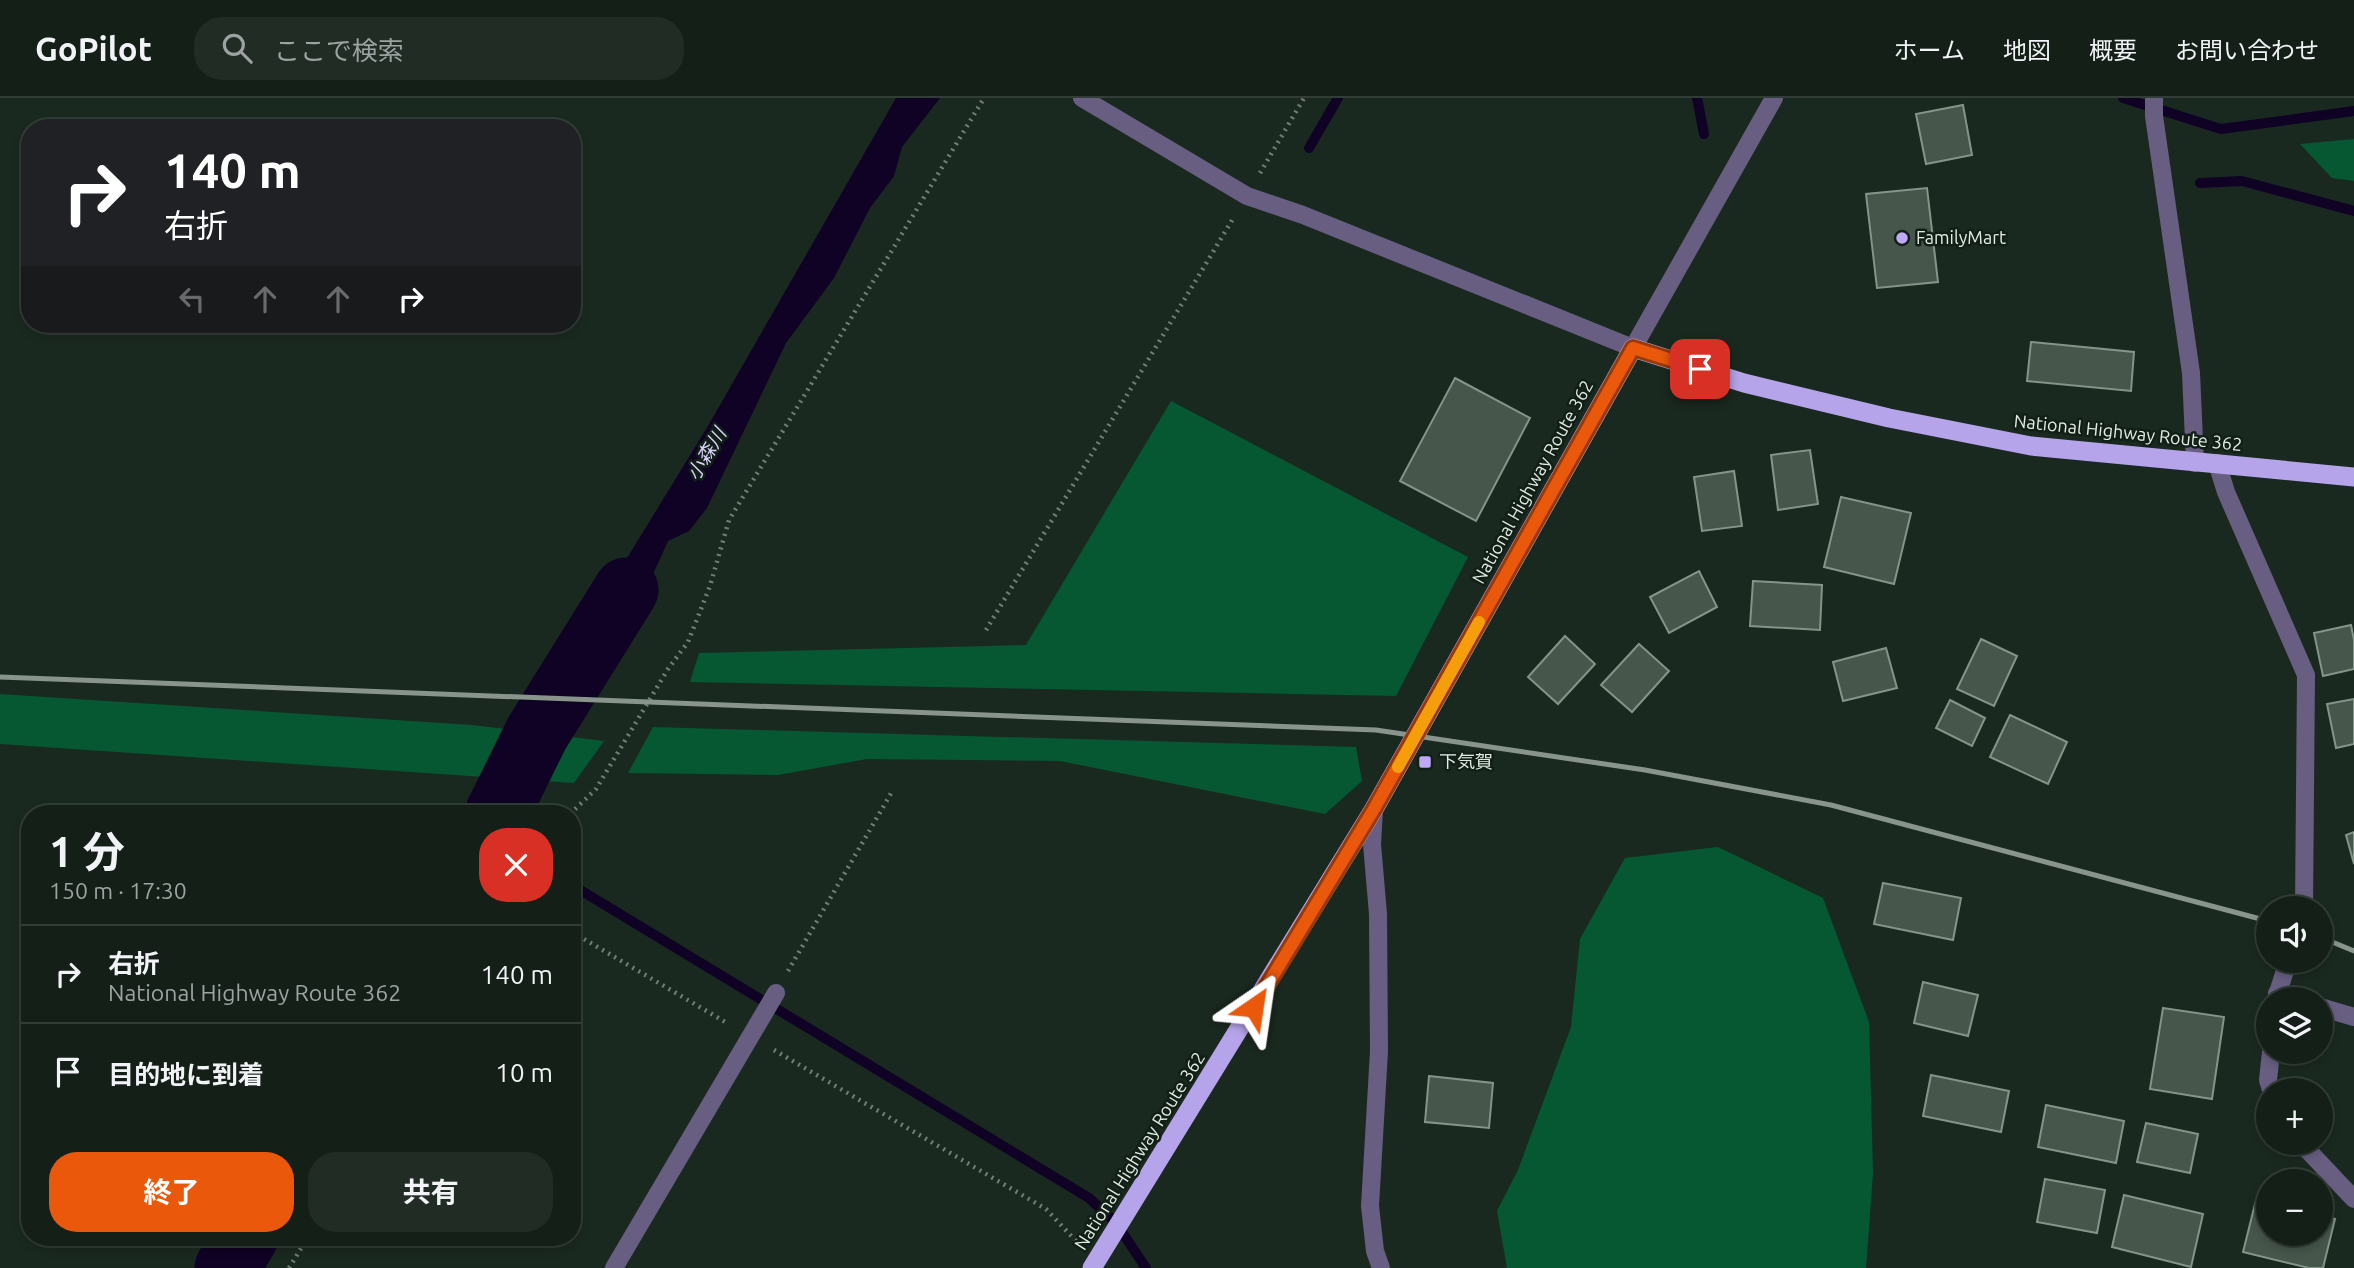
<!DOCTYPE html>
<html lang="ja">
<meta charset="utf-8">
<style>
:root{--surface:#141f18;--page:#212c25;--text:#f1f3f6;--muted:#9da2a2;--line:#333d37;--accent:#ea580c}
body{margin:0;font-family:Ubuntu,"Noto Sans JP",sans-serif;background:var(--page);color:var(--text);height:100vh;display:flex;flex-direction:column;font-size:26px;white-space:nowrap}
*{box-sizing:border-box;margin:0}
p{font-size:23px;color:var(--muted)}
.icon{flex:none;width:38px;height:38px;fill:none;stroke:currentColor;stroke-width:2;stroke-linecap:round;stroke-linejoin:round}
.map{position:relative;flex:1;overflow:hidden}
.drawer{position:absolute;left:21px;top:707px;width:560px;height:441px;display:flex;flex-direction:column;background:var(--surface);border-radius:28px;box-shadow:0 4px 10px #0003,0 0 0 2px var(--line)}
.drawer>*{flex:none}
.banner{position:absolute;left:21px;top:21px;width:560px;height:214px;border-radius:28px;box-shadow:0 4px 10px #0003,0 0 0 2px var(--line);background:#202124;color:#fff;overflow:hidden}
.controls{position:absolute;left:2256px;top:798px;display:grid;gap:14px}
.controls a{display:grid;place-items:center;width:77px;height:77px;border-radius:50%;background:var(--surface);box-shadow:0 4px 10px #0003,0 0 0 2px var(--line);font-size:35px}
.pin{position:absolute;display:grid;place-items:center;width:60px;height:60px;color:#fff;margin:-30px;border-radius:14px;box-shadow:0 4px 10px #0006}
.me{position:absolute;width:77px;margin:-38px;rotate:32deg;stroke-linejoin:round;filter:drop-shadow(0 0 5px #0008)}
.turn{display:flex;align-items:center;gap:24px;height:147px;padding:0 28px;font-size:32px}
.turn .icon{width:91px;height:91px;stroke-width:2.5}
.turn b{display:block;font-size:49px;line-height:60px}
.lanes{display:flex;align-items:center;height:66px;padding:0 28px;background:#0003;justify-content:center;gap:35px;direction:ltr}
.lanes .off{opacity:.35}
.round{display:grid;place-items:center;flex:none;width:74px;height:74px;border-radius:28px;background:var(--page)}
.summary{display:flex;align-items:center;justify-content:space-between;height:119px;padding:0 28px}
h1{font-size:42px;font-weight:700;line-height:52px}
.primary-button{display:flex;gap:14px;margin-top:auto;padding:14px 28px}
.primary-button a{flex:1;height:80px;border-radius:28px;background:var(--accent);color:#fff;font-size:28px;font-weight:700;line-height:80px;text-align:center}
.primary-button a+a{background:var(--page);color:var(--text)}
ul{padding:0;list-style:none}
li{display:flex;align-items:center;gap:21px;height:98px;padding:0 28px;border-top:2px solid var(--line)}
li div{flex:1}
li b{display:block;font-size:26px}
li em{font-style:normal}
header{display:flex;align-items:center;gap:42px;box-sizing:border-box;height:98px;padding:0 35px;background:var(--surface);border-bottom:2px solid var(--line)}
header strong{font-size:33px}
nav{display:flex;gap:38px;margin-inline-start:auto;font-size:24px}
.search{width:490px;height:63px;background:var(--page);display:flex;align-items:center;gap:18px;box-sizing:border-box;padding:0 24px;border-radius:28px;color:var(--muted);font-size:26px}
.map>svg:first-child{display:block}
</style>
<header>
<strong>GoPilot</strong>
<div class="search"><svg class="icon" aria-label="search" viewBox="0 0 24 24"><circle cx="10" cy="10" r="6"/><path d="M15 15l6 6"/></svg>ここで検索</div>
<nav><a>ホーム</a><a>地図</a><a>概要</a><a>お問い合わせ</a></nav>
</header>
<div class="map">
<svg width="2354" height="1170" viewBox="0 0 2354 1170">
<rect width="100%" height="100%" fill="#1a2920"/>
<g fill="#065833">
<path d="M2354,41V83L2332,80L2300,46Z"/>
<path d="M1171,303L1468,459L1396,598L690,584L699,555L1026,547Z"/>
<path d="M0,596L472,627L604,643L574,685L0,646Z"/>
<path d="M653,629L1356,649L1362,683L1325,716L1060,663L867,661L778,677L628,675Z"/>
<path d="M1718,749L1823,800L1869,924L1873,1075L1866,1170H1507L1497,1113L1518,1072L1571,929L1580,841L1625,760Z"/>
</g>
<path fill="#0f0225" d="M896,0H940L902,49L894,78L870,110L834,180L786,245L707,410L689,433L668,443L650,483L635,527L612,553L582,579L575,545L708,328Z"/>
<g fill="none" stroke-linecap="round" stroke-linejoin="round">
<g stroke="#0f0225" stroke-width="10">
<path d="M1697,0L1704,36"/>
<path d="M2123,0L2221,31L2354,13"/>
<path d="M1309,50L1338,0"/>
<path d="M2200,85L2242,83L2354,113"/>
<path d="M572,787L1089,1100L1116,1125L1146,1170"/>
</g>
<g stroke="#0f0225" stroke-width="65">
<path d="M497,716L537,635L626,492"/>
<path d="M227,1170L246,1139"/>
</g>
</g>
<g fill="#46564b" stroke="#839489" stroke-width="2">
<path d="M1963,7L1972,57L1926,66L1916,16Z"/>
<path d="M1927,90L1938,184L1877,190L1866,96Z"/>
<path d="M2031,244L2134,254L2131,293L2027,283Z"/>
<path d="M1455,280L1530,320L1476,423L1400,383Z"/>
<path d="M1810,352L1818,406L1778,412L1771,357Z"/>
<path d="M1734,373L1742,428L1702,433L1694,379Z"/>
<path d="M1841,399L1911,415L1894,486L1824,469Z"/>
<path d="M1699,473L1717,509L1669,535L1650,499Z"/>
<path d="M1753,483L1822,487L1820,532L1750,528Z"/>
<path d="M2351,527L2354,542V571L2323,578L2314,535Z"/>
<path d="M1565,538L1595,566L1558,606L1528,579Z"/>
<path d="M1981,541L2017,558L1994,608L1957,591Z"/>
<path d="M1639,546L1669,573L1632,614L1601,587Z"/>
<path d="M1886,550L1897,590L1843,603L1833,564Z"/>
<path d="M2354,601V646L2336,650L2327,606Z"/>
<path d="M1950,602L1985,620L1972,648L1936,630Z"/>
<path d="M2010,617L2067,644L2048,686L1990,659Z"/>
<path d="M2354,734V766L2346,737Z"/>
<path d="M1883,785L1961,800L1953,842L1874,826Z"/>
<path d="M1923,884L1978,897L1968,938L1914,925Z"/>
<path d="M2163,910L2224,919L2212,1001L2150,991Z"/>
<path d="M1931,977L2009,993L2001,1034L1923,1018Z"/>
<path d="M1429,978L1493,985L1489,1030L1425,1024Z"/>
<path d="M2046,1007L2124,1023L2116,1065L2038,1049Z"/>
<path d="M2146,1025L2198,1036L2190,1075L2137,1064Z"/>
<path d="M2045,1081L2105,1092L2097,1135L2037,1124Z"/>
<path d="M2124,1097L2203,1116L2191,1169L2112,1149Z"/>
<path d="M2256,1102L2268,1105V1136H2320V1117L2335,1121L2323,1170H2309L2243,1154Z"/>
</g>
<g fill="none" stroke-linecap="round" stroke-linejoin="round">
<g stroke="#727e76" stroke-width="4.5" stroke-dasharray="2 5" stroke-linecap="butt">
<path d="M1260,75L1304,0"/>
<path d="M986,532L1234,119"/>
<path d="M570,716L596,691L668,571L688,544L710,488L729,422L984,0"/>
<path d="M572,834L727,925"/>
<path d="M788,873L893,692"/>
<path d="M774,952L1046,1111L1076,1143"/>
<path d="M289,1170L308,1139"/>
</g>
<g stroke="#675e81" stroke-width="18">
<path d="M2154,0V18L2191,275L2195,365"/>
<path d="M2217,365L2226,394L2306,577L2304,810"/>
<path d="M1374,711L1372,746L1378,816L1379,953L1370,1108L1375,1153L1381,1170"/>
<path d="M2277,895L2297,901"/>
<path d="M2276,901L2288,863"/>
<path d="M2320,909L2354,919"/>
<path d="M2271,954L2268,982L2271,992"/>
<path d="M2301,1045L2354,1101"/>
<path d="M614,1170L776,895"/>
</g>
<path stroke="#675e81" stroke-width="18" d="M1082,0L1247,98L1303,117L1633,250L1774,0"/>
<path stroke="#b6a4ea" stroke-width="19" d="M1092,1170L1374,711L1633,250L1744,285L1889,320L2031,348L2354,379"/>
<g stroke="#88948c" stroke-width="5">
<path d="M0,579L1376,632L1645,672L1831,707L2268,823"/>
<path d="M2320,839L2354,853"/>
</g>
</g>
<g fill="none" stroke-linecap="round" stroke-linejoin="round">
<g stroke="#983908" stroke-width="18">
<path id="route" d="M1254,909L1374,711L1633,250L1700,271"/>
</g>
<use href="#route" stroke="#ea580c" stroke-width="12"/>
<path stroke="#f59e0b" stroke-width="12" d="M1398,669L1479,524"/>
</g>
<g fill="#bda9f5" stroke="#111f16" stroke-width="2.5">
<circle cx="1902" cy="140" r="7"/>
<rect x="1418" y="657" width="14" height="14" rx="3.5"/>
</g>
<g text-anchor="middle" stroke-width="5" stroke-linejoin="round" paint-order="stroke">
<g font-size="18" fill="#e1ebe4" stroke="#111f16" text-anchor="start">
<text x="1916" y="146">FamilyMart</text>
<text x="1439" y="670">下気賀</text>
</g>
<g font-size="18" fill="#e1ebe4" stroke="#111f16">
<text transform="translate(2128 335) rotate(6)" y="6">National Highway Route 362</text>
<text transform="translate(1533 384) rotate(-61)" y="6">National Highway Route 362</text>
<text transform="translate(1140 1053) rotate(-58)" y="6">National Highway Route 362</text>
</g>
<g font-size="19" font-style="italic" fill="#dbd1fd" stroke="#111f16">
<text transform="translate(706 356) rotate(-59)" y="7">小森川</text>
</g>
</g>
</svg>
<div class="controls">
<a><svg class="icon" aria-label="sound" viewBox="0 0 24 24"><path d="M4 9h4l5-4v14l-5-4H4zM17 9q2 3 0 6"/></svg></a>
<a><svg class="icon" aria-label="layers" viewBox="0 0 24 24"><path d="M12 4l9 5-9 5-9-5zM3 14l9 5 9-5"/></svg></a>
<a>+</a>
<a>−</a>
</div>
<div class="pin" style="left:1700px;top:271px;background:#d93025"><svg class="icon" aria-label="arrive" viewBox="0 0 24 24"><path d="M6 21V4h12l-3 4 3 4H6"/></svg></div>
<svg class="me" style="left:1254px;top:909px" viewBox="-20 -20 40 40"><path d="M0-17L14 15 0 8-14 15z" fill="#ea580c" stroke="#fff" stroke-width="4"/></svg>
<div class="banner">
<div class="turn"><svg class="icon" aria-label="right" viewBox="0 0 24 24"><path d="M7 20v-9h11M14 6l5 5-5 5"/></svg><div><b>140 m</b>右折</div></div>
<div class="lanes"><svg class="icon off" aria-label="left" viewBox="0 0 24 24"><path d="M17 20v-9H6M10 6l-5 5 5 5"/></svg><svg class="icon off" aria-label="ahead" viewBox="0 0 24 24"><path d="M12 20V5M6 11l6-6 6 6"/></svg><svg class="icon off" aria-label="ahead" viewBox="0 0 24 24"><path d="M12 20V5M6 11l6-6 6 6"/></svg><svg class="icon" aria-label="right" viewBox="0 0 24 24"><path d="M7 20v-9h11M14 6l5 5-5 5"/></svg></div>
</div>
<section class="drawer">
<div class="summary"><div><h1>1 分</h1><p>150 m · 17:30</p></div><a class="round" style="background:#d93025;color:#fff"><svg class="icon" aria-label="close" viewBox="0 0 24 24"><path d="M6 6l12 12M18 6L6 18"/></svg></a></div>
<ul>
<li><svg class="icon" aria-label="right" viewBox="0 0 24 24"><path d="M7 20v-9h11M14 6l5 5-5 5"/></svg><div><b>右折</b><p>National Highway Route 362</p></div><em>140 m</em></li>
<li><svg class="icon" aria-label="arrive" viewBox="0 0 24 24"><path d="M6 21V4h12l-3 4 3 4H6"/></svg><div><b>目的地に到着</b></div><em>10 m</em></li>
</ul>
<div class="primary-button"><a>終了</a><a>共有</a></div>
</section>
</div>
